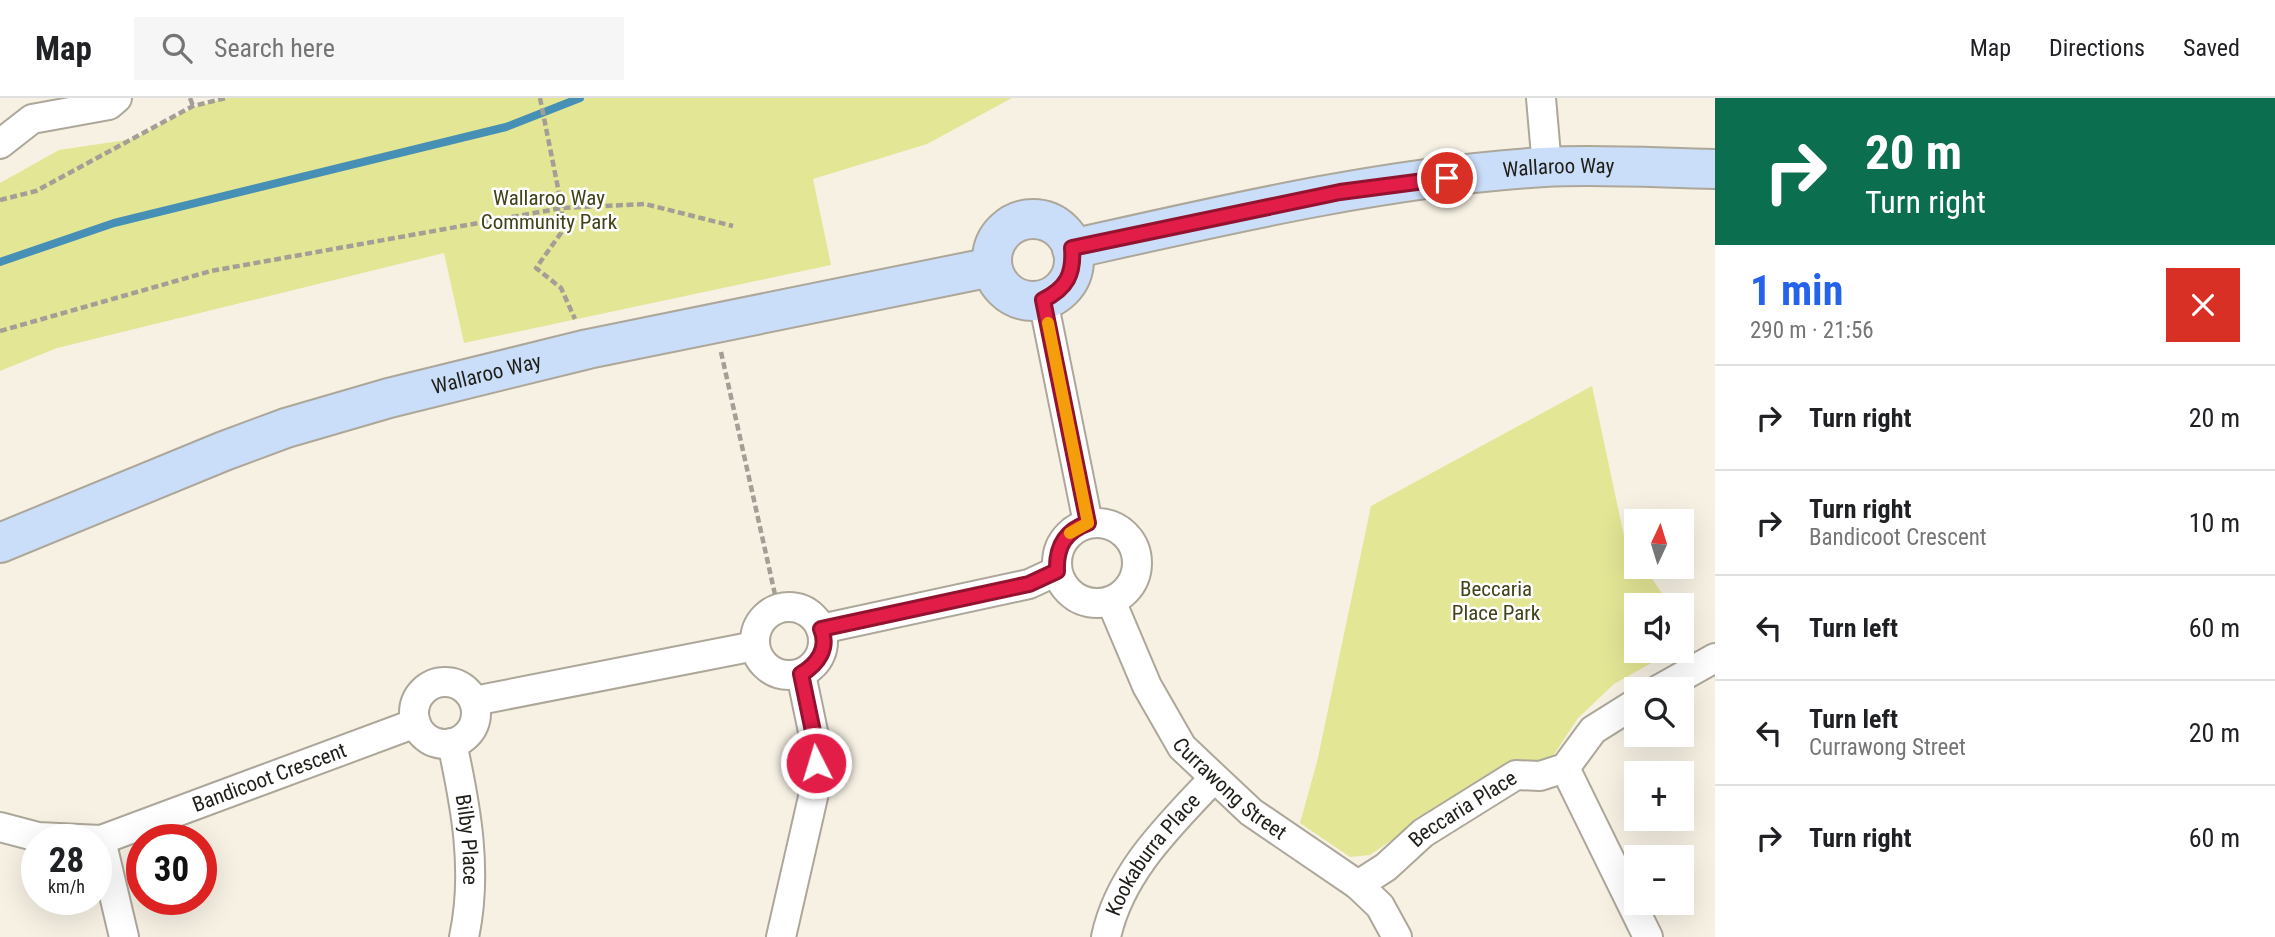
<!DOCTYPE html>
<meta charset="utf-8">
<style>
:root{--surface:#fff;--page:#f6f6f6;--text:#202124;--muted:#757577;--line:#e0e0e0;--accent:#2563eb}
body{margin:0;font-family:"Roboto Condensed",sans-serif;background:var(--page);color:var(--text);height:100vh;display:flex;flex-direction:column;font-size:26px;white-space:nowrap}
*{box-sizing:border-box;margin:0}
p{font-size:23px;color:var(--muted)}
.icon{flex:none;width:38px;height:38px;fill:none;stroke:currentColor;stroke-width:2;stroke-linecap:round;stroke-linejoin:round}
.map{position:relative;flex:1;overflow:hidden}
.panel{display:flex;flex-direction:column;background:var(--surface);width:560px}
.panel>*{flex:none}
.guide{background:#0b6e4f;color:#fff;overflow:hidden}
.needle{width:46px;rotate:4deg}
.controls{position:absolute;left:1624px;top:411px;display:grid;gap:14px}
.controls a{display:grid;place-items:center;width:70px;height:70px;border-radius:0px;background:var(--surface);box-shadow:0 7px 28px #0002;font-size:35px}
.speed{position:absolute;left:21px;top:726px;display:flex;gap:14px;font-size:35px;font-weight:700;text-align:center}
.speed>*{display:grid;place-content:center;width:91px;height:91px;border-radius:50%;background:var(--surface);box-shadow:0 7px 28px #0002;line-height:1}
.speed small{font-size:18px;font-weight:400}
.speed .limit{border:10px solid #d22;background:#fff;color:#111}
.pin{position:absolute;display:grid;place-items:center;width:60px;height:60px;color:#fff;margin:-30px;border:4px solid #fff;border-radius:50%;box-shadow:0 2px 7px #0007}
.me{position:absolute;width:77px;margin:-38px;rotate:355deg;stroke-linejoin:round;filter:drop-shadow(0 0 5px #0008)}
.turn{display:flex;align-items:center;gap:24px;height:147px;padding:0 35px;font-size:32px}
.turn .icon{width:91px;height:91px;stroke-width:2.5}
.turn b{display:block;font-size:49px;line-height:60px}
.round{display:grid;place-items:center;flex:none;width:74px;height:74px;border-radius:0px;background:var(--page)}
.summary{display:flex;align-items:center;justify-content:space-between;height:119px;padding:0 35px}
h1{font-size:42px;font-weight:700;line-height:52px;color:var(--accent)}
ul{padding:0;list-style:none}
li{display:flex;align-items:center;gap:21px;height:105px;padding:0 35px;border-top:2px solid var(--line)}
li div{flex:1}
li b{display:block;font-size:26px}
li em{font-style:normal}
header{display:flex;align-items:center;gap:42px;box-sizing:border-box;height:98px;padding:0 35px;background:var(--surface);border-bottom:2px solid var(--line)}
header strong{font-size:33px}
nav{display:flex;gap:38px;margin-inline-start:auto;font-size:24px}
.search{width:490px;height:63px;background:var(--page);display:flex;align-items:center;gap:18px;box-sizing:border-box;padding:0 24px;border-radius:0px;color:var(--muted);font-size:26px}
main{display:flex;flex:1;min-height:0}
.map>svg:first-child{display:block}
</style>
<header>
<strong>Map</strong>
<div class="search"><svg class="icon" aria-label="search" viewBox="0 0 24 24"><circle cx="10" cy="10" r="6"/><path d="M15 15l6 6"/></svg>Search here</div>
<nav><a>Map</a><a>Directions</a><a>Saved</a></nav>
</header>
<main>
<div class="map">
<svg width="1715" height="839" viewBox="0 0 1715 839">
<rect width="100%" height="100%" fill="#f7f1e4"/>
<g fill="#e3e695">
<path d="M225,0H1012L927,46L813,81L831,167L464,245L444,155L57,250L0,273V85L59,52L133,41L195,9Z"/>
<path d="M1592,288L1624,438L1636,457V469H1644L1670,507L1636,508V553H1673L1614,586L1578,620L1549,664L1426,718L1370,757L1350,759L1300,725L1317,664L1371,408Z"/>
</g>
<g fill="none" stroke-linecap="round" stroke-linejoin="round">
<path stroke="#468fb5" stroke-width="8" d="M0,164L114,125L506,29L580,0"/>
<g stroke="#ada79a" stroke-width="32">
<g id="street">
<path d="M1541,0L1547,69"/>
<path d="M0,46L32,21L109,7L117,0"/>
<path d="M1043,202L1088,425"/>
<circle cx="1097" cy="465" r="40"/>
<path id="s1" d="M1111,503L1147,588L1182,649L1251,714L1358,787L1380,808L1397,839"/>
<circle cx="789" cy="543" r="34"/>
<path d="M821,531L1029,486L1057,473"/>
<circle cx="445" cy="615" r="31"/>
<path d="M1658,592L1715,560"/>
<path d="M474,603L755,548"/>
<path id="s2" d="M452,645C466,709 478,774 464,839"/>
<path d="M1565,670L1648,839"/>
<path id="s3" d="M0,729L38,739L101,742L416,625"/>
<path d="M101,742L124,839"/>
<path id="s4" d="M1358,787L1386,769L1423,735L1516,677L1540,678L1565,670L1593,632L1636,605"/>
<path d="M781,839L816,686L815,643L801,576"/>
<path id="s5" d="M1106,839C1120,774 1169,728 1213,681"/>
</g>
</g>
<g stroke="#ada79a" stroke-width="42">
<g id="secondary">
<circle cx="1033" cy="162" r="41"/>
<path id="s6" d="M1072,151C1228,116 1385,79 1544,69C1601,66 1659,70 1715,71"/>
<path id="s7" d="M0,445L224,353L286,330L389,300L588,251L992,169"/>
</g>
</g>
<g stroke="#a49f96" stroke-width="4.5" stroke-dasharray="7 3.5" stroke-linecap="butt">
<path d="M190,0L193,8"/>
<path d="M540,0L562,110L561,135L536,170L561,190L575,221"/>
<path d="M0,102L36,93L193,8L226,0"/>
<path d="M0,233L211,173L562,110L645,106L733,128"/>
<path d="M721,254L778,510"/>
</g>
<use href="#street" stroke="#fff" stroke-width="28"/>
<use href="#secondary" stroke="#cadefa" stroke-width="38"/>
</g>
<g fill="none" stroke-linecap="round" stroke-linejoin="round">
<g stroke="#92132f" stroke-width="18">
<path id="route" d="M816,665L815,643L801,576C818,566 829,550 821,531L1029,486L1057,473C1056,449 1065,433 1088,425L1043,202C1067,190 1074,176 1072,150L1340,94L1447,80"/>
</g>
<use href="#route" stroke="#e11d48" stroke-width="12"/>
<path stroke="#f59e0b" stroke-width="12" d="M1048,225L1088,425L1070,435"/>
</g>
<g text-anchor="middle" stroke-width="5" stroke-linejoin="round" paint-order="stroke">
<g font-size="21" fill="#201e19" stroke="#fff">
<text dy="7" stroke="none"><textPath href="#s6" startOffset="494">Wallaroo Way</textPath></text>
<text dy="7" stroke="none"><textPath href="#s7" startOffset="516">Wallaroo Way</textPath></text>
<text dy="7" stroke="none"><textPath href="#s3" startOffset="282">Bandicoot Crescent</textPath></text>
<text dy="7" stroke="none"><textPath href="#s1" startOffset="226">Currawong Street</textPath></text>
<text dy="7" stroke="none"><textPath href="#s4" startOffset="130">Beccaria Place</textPath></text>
<text dy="7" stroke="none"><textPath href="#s2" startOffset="98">Bilby Place</textPath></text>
<text dy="7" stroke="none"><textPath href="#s5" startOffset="96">Kookaburra Place</textPath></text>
</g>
<g font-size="21" fill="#414217" stroke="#fff">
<text x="549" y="107">Wallaroo Way<tspan x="549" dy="24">Community Park</tspan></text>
<text x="1496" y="498">Beccaria<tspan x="1496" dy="24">Place Park</tspan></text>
</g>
</g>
</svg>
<div class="controls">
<a><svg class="needle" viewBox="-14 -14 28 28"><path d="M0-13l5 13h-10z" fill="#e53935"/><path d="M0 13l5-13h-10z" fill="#757577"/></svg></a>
<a><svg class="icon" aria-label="sound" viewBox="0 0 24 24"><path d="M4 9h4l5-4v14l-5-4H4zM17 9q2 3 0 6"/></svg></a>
<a><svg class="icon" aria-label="search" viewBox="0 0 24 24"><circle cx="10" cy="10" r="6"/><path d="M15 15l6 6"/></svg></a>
<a>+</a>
<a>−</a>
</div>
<div class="speed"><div>28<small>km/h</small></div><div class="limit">30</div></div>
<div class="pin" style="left:1447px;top:80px;background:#d93025"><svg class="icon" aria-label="arrive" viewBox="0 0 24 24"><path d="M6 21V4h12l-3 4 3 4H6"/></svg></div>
<svg class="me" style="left:816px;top:665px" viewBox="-20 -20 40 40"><circle r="17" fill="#e11d48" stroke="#fff" stroke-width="3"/><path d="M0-11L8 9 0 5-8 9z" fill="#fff"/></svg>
</div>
<section class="panel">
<div class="guide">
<div class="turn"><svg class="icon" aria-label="right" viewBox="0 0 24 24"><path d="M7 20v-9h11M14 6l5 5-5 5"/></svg><div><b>20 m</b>Turn right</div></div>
</div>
<div class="summary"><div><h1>1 min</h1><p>290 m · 21:56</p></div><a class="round" style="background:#d93025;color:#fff"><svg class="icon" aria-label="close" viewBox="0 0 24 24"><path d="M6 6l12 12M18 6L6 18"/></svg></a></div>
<ul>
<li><svg class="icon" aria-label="right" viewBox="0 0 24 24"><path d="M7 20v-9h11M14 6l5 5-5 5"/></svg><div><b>Turn right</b></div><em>20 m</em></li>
<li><svg class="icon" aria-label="right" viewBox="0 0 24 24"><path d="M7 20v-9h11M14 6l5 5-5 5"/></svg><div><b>Turn right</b><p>Bandicoot Crescent</p></div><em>10 m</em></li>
<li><svg class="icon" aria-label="left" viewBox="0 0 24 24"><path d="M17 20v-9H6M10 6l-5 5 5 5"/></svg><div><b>Turn left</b></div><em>60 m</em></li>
<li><svg class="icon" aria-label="left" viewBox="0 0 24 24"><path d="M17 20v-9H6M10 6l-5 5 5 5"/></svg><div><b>Turn left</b><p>Currawong Street</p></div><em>20 m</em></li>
<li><svg class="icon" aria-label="right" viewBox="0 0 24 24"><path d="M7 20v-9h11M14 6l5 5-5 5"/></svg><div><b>Turn right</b></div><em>60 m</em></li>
</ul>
</section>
</main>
